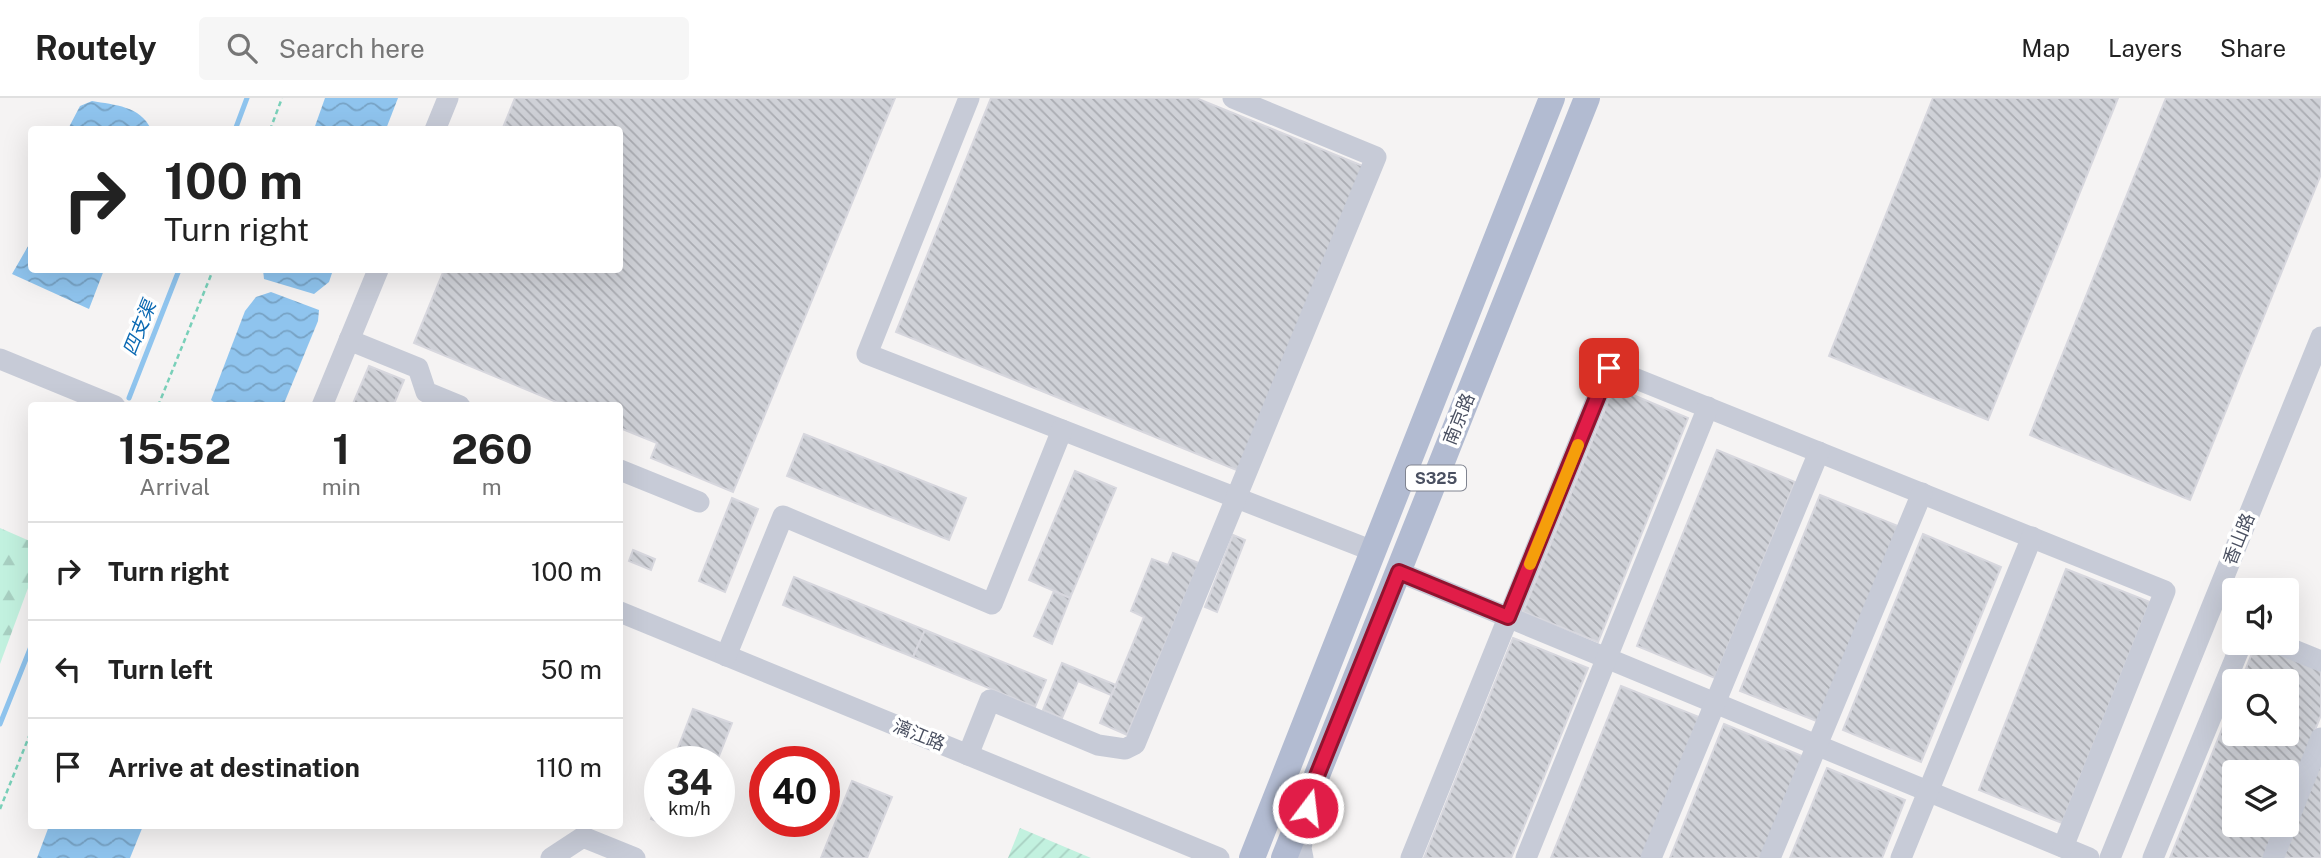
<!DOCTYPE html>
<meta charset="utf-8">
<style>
:root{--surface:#fff;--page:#f6f6f6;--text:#222;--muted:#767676;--line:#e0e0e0}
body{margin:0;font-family:"Public Sans","Noto Sans SC",sans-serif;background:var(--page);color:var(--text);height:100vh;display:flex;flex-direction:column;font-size:26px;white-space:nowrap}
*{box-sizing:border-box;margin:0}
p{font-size:23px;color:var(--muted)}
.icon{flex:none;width:38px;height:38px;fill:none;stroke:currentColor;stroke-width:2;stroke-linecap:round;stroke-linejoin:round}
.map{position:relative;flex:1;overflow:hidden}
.side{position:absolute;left:28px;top:304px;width:595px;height:427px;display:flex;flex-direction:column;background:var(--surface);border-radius:7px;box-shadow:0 7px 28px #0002}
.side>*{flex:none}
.banner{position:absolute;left:28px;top:28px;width:595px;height:147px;border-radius:7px;box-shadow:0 7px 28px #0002;background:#fff;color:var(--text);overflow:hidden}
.fabs{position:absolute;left:2222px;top:480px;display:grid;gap:14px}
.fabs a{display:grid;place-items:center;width:77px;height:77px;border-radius:7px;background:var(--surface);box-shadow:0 7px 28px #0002;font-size:35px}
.speed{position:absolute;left:644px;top:648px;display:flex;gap:14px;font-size:35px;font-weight:700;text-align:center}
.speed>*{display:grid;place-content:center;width:91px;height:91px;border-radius:50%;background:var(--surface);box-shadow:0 7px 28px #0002;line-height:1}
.speed small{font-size:18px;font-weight:400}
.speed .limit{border:10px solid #d22;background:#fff;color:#111}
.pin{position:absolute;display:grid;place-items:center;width:60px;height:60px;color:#fff;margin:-30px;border-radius:14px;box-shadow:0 4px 10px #0006}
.me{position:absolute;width:77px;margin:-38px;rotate:15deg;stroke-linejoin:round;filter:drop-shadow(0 0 5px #0008)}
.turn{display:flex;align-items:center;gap:24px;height:147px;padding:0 21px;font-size:32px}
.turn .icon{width:91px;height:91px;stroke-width:2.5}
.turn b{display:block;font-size:49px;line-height:60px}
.eta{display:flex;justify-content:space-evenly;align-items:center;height:119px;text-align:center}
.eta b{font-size:42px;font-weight:700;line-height:49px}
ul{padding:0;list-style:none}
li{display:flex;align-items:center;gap:21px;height:98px;padding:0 21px;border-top:2px solid var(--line)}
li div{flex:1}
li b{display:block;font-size:26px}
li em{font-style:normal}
header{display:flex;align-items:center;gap:42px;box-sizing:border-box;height:98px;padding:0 35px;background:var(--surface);border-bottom:2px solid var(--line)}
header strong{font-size:33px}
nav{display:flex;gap:38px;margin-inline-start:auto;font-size:24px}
.search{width:490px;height:63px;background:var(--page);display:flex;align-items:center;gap:18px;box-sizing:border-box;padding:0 24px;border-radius:7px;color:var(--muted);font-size:26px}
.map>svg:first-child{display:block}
</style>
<header>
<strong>Routely</strong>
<div class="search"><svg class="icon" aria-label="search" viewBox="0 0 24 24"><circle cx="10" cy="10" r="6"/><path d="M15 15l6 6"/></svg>Search here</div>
<nav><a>Map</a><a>Layers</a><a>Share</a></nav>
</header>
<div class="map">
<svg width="2321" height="760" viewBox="0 0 2321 760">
<defs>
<pattern id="forest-firs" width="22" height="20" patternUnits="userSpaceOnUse" patternTransform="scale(1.75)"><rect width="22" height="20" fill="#c2f1df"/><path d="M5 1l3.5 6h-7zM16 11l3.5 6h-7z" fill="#a8d0c2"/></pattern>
<pattern id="garden-furrows" width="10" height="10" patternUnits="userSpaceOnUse" patternTransform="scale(1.75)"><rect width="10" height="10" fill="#c2f1df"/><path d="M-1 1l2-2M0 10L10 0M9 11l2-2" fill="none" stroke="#a8d0c2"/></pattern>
<pattern id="water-waves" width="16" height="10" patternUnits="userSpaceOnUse" patternTransform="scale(1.75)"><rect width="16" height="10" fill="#8fc4ee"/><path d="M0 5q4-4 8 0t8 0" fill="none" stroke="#77a2c4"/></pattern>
<pattern id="building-back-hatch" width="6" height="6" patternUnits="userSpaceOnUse" patternTransform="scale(1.75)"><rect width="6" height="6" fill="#cfd1d7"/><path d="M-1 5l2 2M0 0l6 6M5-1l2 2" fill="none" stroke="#aaacb2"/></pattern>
</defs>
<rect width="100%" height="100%" fill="#f5f3f3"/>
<path fill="url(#forest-firs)" d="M0,430L32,444L31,482L0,566Z"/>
<path fill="url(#garden-furrows)" d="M1020,730L1091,760H1008Z"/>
<g fill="url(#water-waves)">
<path d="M325,0H398L386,31H314Z"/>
<path d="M92,3C115,7 140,8 151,31H68L80,8Z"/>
<path d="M31,143L32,172H104L89,211L12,176Z"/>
<path d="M263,172H333L329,184L314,196L264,181Z"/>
<path d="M271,194L319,212L318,223L283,308H219L211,302L245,213L256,199Z"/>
<path d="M49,728H143L130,760H37Z"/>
</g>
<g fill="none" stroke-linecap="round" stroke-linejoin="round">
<g stroke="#8fc4ee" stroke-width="5">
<path d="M235,32L247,0"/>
<path d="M129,300L179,172"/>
<path d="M0,626L32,546"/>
</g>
</g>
<g fill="url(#building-back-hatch)" stroke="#d7d7de" stroke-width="2">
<path d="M515,0H895L733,394L651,360L657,345L620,330V308H566L414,245L444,172H620V32H502Z"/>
<path d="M991,0H1196L1363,68L1239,373L896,234Z"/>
<path d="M1933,0H2118L1988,322L1829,258Z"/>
<path d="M2166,0H2321V76L2190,402L2030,337Z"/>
<path d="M369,268L404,282L393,308H352Z"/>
<path d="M1614,289L1688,320L1598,544L1523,514Z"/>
<path d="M804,336L966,400L949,442L787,378Z"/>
<path d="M1717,352L1795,384L1715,580L1637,548Z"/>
<path d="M1075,373L1116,390L1070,500L1029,482Z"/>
<path d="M1820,397L1898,428L1819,624L1740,593Z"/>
<path d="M732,400L758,411L725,494L699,483Z"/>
<path d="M1923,436L2001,469L1921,664L1843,632Z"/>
<path d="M1233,437L1245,442L1217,514L1205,509Z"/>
<path d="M633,452L655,461L651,472L629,463Z"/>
<path d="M1173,455L1199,465L1127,637L1100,625L1144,519L1131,513L1152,461L1168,467Z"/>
<path d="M2066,471L2150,504L2062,725L1979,692Z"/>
<path d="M794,479L925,532L913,559L783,507Z"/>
<path d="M1054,493L1070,500L1052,546L1034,538Z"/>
<path d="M925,532L1046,582L1035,609L913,559Z"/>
<path d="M1513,540L1588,570L1511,760H1424Z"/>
<path d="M2256,545L2321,571V617L2287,702V674H2235V726H2277L2264,760H2170L2235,599V635H2287V583H2241Z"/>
<path d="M1062,565L1116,587L1111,597L1078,583L1062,620L1043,612Z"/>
<path d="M1621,588L1699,619L1642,760H1551Z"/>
<path d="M693,611L732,625L717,663H673Z"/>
<path d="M1724,626L1802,658L1761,760H1670Z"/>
<path d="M2321,655V760H2280Z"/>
<path d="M1827,670L1905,702L1882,760H1790Z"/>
<path d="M852,683L892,699L867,760H821Z"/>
<path d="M660,698V723H694L689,736L651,721Z"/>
</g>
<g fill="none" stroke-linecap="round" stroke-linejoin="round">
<g stroke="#79d0b9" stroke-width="2.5" stroke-dasharray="5 3.5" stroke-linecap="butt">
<path d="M270,32L282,0"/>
<path d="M158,308L213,172"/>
<path d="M0,711L32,631"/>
</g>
<g stroke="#c7cbd7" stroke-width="21">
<path d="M969,0L867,256L1373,453"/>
<path d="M435,32L448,0"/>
<path d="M349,242L418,270L426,294L460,308"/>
<path d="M0,261L115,308"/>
<path d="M322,308L378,172"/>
<path d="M620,372L699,404"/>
<path d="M1399,474L2089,760"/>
<path d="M620,514L1219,760"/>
<path d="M2274,544L2321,563"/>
<path d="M726,558L783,418L992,506L1062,332"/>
<path d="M968,657L990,602L1098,647L1125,651L1135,646L1376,59L1233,0"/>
<path d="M2287,725L2321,640"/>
<path d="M551,760L583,739L635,760"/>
<path d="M1303,760L1301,750L1306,724"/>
<path d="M1411,760L1609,270L2165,493L2063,749"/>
<path d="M1526,760L1708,309"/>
<path d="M1651,760L1819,354"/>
<path d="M1770,760L1922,395"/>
<path d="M1901,760L2032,439"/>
<path d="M2110,760L2321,239"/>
<path d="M2153,760L2242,544"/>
<path d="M2273,760L2287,726"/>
</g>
<g stroke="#b2bbd1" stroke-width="26">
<path d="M1252,760L1552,0"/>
<path d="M1284,760L1587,0"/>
</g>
</g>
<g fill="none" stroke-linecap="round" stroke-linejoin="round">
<g stroke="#92132f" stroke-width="18">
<path id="route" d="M1308,710L1312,690L1399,474L1508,519L1609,270"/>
</g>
<use href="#route" stroke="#e11d48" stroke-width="12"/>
<path stroke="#f59e0b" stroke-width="12" d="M1530,466L1578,347"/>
</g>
<g text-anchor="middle" stroke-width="7" stroke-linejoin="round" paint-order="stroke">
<rect fill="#fff" stroke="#808490" stroke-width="2" x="1406" y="367.5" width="60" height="25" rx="5"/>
<g font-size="16" font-weight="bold" fill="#4a5061">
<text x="1436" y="386">S325</text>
</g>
<g font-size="18" fill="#4a5061" stroke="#fff">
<text transform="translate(1459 321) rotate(-68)" y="6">南京路</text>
<text transform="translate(2239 441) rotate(-68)" y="6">香山路</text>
<text transform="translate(919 637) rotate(22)" y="6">漓江路</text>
</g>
<g font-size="19" font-style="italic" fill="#0a69b3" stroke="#fff">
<text transform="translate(139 230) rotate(-68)" y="7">四支渠</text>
</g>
</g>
</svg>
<div class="fabs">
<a><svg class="icon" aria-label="sound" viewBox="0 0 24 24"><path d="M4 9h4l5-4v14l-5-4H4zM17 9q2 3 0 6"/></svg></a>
<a><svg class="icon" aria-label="search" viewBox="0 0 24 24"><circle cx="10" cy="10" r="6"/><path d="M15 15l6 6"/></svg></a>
<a><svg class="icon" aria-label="layers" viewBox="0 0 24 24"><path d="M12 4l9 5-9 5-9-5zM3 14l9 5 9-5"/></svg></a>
</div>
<div class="speed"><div>34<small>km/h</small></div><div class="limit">40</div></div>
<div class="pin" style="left:1609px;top:270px;background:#d93025"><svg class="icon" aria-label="arrive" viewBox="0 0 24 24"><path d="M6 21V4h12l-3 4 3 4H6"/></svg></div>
<svg class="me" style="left:1308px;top:710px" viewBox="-20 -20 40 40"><circle r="17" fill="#e11d48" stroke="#fff" stroke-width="3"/><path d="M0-11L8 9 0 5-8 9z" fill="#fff"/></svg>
<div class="banner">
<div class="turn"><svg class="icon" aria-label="right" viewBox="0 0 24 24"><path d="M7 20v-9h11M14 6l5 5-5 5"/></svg><div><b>100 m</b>Turn right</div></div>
</div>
<section class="side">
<div class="eta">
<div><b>15:52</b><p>Arrival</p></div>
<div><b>1</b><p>min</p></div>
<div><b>260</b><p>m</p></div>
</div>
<ul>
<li><svg class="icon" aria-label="right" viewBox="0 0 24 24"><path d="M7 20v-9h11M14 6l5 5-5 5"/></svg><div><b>Turn right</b></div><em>100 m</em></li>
<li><svg class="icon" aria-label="left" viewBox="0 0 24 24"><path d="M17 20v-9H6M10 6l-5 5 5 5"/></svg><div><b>Turn left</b></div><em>50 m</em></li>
<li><svg class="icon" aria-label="arrive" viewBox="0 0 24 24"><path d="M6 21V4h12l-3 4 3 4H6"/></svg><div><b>Arrive at destination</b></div><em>110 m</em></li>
</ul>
</section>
</div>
